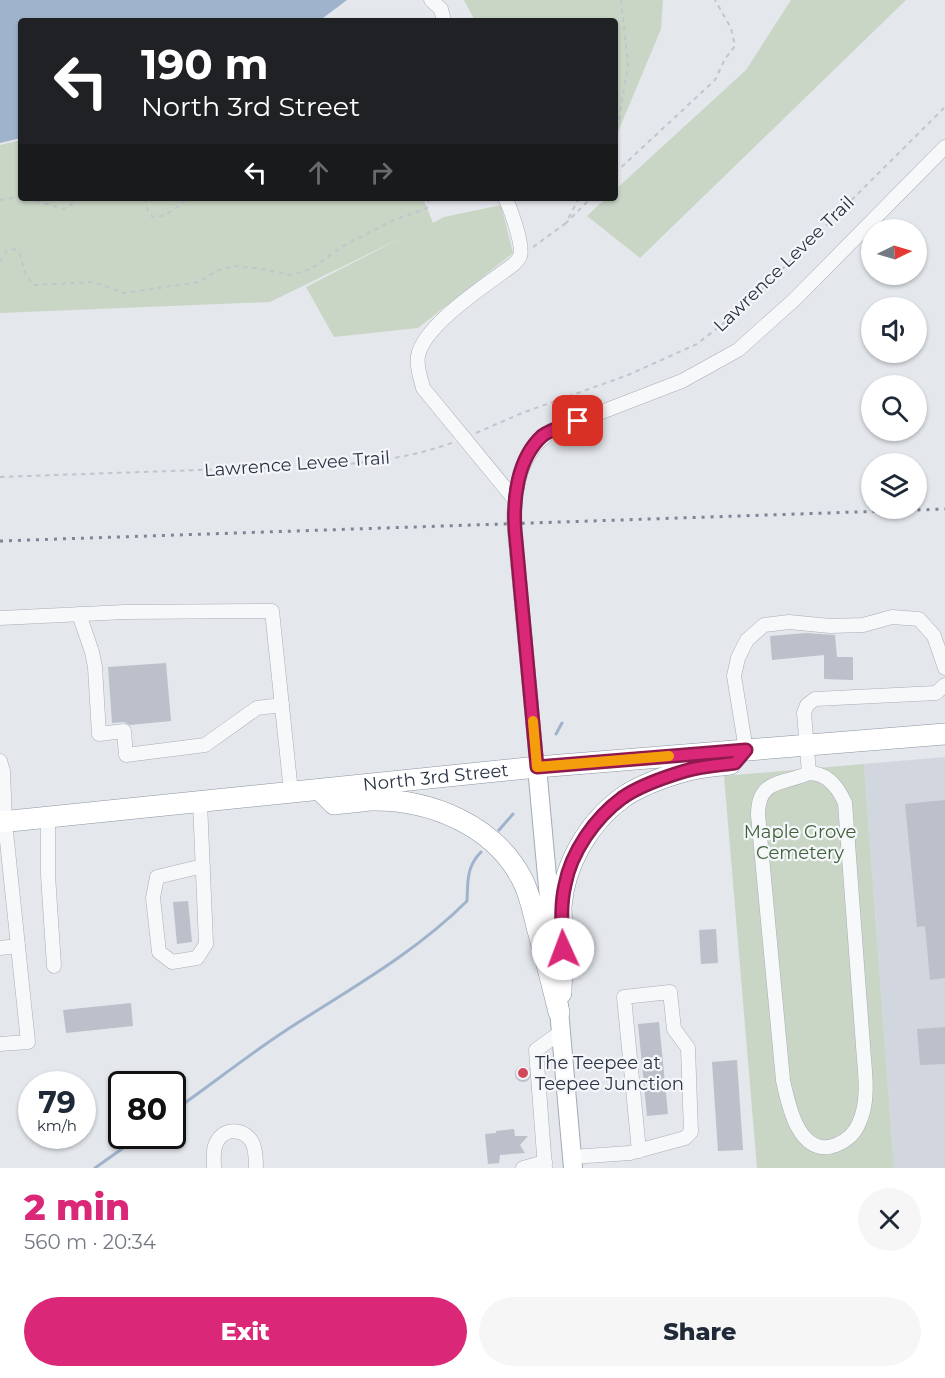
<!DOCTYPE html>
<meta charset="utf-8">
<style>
:root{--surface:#fff;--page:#f6f6f7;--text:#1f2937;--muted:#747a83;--accent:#db2777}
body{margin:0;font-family:Montserrat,sans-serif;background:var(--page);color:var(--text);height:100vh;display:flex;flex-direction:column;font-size:22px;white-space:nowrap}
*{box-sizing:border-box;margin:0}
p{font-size:20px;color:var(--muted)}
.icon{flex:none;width:33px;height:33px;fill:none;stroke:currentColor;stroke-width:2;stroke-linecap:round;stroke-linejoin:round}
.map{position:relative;height:1168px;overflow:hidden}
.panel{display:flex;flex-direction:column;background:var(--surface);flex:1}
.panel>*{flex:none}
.guide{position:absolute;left:18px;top:18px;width:600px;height:183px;border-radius:6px;box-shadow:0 2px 4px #0004;background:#202124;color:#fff;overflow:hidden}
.needle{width:39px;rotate:85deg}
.controls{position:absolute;left:861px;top:219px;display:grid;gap:12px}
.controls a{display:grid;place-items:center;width:66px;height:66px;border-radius:50%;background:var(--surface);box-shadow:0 2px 4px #0004;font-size:30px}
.speed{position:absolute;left:18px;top:1071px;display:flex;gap:12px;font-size:30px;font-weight:700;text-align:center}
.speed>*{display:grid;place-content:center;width:78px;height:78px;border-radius:50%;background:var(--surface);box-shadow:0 2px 4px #0004;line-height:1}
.speed small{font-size:15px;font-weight:400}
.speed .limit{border:3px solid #111;border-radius:9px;background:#fff;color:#111}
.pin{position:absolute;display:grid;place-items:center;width:51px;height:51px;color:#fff;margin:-26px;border-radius:12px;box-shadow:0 3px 9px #0006}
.me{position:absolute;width:66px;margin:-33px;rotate:358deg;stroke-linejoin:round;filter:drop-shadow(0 0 4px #0008)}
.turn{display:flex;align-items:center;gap:21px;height:126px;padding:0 24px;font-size:27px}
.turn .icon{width:78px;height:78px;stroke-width:2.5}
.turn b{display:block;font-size:42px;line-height:51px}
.lanes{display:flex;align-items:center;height:57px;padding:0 24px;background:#0003;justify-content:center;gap:30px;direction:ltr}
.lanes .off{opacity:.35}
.round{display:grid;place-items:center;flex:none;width:63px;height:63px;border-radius:32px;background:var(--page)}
.overview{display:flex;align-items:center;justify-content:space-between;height:102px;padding:0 24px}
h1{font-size:36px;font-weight:800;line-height:45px;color:var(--accent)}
.button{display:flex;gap:12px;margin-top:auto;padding:12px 24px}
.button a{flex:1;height:69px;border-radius:36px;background:var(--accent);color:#fff;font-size:24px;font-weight:800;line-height:69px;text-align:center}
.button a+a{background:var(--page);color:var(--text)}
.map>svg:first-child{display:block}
</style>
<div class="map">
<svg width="945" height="1168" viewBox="0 0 945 1168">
<rect width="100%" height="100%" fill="#e4e7ec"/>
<path fill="#d2d6de" d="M945,757V1168H894L864,764Z"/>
<g fill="#c9d6c5">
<path d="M464,0H663L661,29L615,139V21H475Z"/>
<path d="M791,0H906L640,258L587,216L606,198H615V190L746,70Z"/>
<path d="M21,140V198H423L433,223L444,217L501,205L513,253L418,328L334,337L306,287L405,236L270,302L0,313V145Z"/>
<path d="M864,764L894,1168H757L724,776Z"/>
</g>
<path fill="#9fb4cc" d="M0,0H347L319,21H21V138L0,143Z"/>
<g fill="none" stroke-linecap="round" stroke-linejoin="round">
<g stroke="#9fb4cc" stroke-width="3">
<path d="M556,734L562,723"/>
<path d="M499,830L513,814"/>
<path d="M172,1112C211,1085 248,1055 288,1029C350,989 415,953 467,901C468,882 466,867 481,852"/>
<path d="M95,1168L140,1136"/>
</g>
</g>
<g fill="#bbc0ca">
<path d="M806,633L835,635L837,657H853V680L824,679V655L772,660L770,636Z"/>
<path d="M166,663L171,721L130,725L124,722L112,723L108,667Z"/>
<path d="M945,800V978L930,980L925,926L917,927L905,804Z"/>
<path d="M188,901L192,942L177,944L173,902Z"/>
<path d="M716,929L718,963L701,964L699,930Z"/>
<path d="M131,1003L133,1026L66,1033L63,1010Z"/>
<path d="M659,1022L668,1114L647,1116L638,1024Z"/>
<path d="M945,1027V1064L920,1065L917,1029Z"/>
<path d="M737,1060L743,1150L718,1151L712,1062Z"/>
<circle cx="523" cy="1074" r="8"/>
<path d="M514,1129L515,1136H528L520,1145L525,1153L500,1155L499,1163L488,1164L485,1134L496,1133V1131Z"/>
</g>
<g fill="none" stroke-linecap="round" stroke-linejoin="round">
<g stroke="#a9aeb7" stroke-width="15">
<g id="minor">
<path d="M431,0L441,9L444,21"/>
<path d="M505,198C510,207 524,246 520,256C519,259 516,262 514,264C488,284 424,324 418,356C416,367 421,379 423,388L515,500"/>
<path d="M79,614L92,652L95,667L99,734L124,731L126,755L205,745L257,708L282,705"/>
<path d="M0,618L125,612L272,611L291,792"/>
<path d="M746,750L734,676L738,658L747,640L764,625L789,622L830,626L863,625L892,617L919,619L934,636L945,668"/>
<path d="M0,761L3,771L5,822L28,1042L0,1044"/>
<path d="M537,767L514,523C514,488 521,447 555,430L682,381L738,350L795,299L945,147"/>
<path d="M809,773C827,773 838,787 845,803L864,1059C866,1080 868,1104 859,1123C855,1133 846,1141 836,1145C799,1159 788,1104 783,1080L758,815C758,778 783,785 809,773Z"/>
<path d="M809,773L804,713L807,705L815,699L936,693L945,685"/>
<path d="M200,802L206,944L197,958L172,962L159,952L153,898L157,877L203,866"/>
<path d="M48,818V875L54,966"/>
<path d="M0,948L18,946"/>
<path d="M572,1157L630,1153L685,1138L691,1132L688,1048L674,1029L670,992L624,997L639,1151"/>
<path d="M214,1168C214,1159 212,1148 218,1140C227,1126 247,1130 253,1144C256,1152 256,1160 256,1168"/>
<path d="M523,1168L545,1162"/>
<path d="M545,1168L536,1050L561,1032"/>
</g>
</g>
<g stroke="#a3abb8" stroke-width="20">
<g id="major">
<path d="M537,767L553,942"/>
<path d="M558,999L573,1168"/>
</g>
</g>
<g stroke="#8b94a3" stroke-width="22">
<g id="highway">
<path d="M320,790L334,804C347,803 359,801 371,800C430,799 494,825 522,879C530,894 533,911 537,927C545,955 552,984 559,1012"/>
<path id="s1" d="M0,822L537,767L945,734"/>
<path d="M561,993C561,978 563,963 563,948C563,934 561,920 561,907C564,865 588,823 622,798C639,786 664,777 685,771C699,767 715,766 730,764"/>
</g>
</g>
<g stroke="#c2c5cb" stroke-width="2" stroke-dasharray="4.5 4.5" stroke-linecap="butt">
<path d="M615,128L619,120L628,64L621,0"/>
<path d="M615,173L715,80L725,59L735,46L731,28L715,0"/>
<path d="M27,198L63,209L70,206L76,198"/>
<path d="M145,198C146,203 147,209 149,213C157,226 181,204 188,198"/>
<path d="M579,198L566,223L591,198"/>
<path d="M0,200L21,197"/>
<path d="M533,247L566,223"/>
<path d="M0,262L6,252L13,249L19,252L26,275L34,285L94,282L124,293L199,282L218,270L234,266L262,269L292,275L311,269L343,246L392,221L427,208L429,198"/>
<path d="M476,433L522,413L628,375L697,344L743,308L945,107"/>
<path d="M0,477L340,465C379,461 417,456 454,442"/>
</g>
<use href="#minor" stroke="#f7f8fa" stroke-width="14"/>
<use href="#major" stroke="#fff" stroke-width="18"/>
<use href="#highway" stroke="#fff" stroke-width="21"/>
<path stroke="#7d8696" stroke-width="3" stroke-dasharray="3 6" stroke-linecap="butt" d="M0,541L945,509"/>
</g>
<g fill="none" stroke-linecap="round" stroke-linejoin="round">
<g stroke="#8e194d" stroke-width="15">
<path id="route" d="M563,949C562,927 560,906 565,885C571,852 595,818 622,798C639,786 665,777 685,771C701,766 719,765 735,763L746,750L537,767L515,530C513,499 517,459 542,436C551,429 567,425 578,421"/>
</g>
<use href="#route" stroke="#db2777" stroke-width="10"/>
<path stroke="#f59e0b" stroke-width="10" d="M533,721L537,767L669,756"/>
</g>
<circle fill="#d1495b" stroke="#f4f6f9" stroke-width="2" cx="523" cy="1073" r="6"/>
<g text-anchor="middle" stroke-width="4.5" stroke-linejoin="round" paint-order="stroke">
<g font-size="18" fill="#2b3445" stroke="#f4f6f9">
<text transform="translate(784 264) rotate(-44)" y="6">Lawrence Levee Trail</text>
<text transform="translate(297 464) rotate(-4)" y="6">Lawrence Levee Trail</text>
<text dy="6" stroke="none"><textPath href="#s1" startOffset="438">North 3rd Street</textPath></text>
</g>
<g font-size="18" fill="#3f6138" stroke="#f4f6f9">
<text x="800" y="838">Maple Grove<tspan x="800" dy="21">Cemetery</tspan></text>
</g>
<g font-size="18" fill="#2b3445" stroke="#f4f6f9" text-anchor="start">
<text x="535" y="1069">The Teepee at<tspan x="535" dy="21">Teepee Junction</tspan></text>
</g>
</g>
</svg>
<div class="controls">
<a><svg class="needle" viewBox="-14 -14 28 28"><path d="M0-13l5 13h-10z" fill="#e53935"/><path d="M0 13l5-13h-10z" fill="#747a83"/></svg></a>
<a><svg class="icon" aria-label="sound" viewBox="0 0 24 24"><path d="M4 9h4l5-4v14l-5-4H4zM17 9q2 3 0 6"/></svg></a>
<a><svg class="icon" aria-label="search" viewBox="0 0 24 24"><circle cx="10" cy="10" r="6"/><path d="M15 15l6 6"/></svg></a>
<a><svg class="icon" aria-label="layers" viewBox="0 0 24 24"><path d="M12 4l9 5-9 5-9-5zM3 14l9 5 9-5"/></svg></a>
</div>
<div class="speed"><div>79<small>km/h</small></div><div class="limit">80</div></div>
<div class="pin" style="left:578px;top:421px;background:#d93025"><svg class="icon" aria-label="arrive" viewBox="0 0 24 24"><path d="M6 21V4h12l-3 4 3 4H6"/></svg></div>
<svg class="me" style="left:563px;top:949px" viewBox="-20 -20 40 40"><circle r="19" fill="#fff"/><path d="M0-13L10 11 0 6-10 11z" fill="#db2777"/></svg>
<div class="guide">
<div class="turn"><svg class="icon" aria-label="left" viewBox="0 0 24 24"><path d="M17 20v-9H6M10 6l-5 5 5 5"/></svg><div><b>190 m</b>North 3rd Street</div></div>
<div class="lanes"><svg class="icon" aria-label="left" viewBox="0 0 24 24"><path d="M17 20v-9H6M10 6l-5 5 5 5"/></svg><svg class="icon off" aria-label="ahead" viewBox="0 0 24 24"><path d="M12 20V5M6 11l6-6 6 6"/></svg><svg class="icon off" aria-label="right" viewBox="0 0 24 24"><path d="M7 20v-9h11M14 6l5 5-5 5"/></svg></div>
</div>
</div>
<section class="panel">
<div class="overview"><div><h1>2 min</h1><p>560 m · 20:34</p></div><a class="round"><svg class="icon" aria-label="close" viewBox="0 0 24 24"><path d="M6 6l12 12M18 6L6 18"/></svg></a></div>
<div class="button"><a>Exit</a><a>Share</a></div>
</section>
